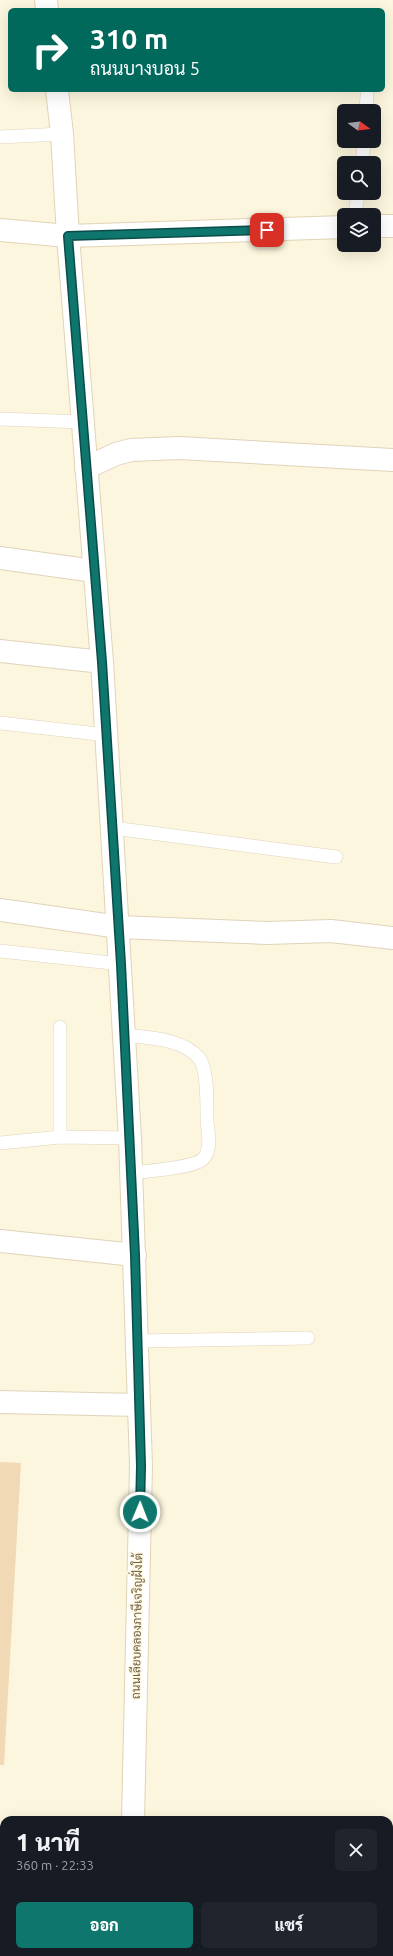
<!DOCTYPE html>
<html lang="th">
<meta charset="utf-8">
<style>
:root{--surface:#171b24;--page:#20242c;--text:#f1f3f6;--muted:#9ea1a6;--accent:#0f766e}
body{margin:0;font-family:Ubuntu,Sarabun,sans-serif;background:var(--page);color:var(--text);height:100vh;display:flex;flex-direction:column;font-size:15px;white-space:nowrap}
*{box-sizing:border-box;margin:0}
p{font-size:13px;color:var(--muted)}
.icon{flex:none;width:22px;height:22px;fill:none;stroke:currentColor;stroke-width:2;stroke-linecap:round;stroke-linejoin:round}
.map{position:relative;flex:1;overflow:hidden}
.side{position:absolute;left:0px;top:1816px;width:393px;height:140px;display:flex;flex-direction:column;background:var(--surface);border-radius:12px 12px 0 0;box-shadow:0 4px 16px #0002}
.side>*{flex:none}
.banner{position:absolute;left:8px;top:8px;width:377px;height:84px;border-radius:6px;box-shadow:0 4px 16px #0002;background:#00695c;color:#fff;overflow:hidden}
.needle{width:26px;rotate:105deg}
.buttons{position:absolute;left:337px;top:104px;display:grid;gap:8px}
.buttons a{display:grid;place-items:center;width:44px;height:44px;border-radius:6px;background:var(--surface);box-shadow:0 4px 16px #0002;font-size:20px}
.pin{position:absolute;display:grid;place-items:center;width:34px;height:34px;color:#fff;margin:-17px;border-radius:8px;box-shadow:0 2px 6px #0006}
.me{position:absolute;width:44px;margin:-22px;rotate:1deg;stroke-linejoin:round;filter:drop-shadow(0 0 3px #0008)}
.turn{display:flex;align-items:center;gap:14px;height:84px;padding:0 16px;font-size:18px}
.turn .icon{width:52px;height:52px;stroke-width:2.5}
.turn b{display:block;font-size:28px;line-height:34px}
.round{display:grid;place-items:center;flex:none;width:42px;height:42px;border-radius:6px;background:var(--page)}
.overview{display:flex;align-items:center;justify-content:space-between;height:68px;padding:0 16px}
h1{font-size:24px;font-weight:800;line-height:30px}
.cta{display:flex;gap:8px;margin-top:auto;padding:8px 16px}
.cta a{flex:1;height:46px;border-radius:6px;background:var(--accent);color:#fff;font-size:16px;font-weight:800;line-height:46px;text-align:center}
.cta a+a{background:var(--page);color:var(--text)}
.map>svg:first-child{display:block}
</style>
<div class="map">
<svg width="393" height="1956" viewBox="0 0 393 1956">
<rect width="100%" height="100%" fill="#fcf6de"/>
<path fill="#f2d9b5" d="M0,1462L21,1463L4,1765H0Z"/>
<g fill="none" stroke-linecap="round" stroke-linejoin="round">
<g stroke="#e0d3ba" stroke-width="14">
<g id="lane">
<path d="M366,111L367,96"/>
<path d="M0,137L62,134"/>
<path d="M362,163L364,141"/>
<path d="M355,215L358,193"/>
<path d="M0,419L83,422"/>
<path d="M0,723L107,735"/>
<path d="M113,828L336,857"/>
<path d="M0,951L121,964"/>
<path d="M60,1027V1137"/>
<path d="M125,1035C148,1038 182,1038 199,1058C208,1069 207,1107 207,1121C208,1132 212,1150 203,1159C194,1168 146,1171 132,1173"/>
<path d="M0,1143L60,1137L130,1138"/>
<path d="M137,1341L308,1338"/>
<path d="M66,1956L69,1952"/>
</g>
</g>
<g stroke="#e0d3ba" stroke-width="24">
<g id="street">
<path d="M86,468L116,454L131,450L179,448L393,460"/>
<path d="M0,558L94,571"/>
<path d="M0,651L102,662"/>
<path d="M0,910L119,927L267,933L331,931L393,938"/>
<path d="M0,1241L135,1255"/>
<path d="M0,1402L139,1405"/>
</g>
</g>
<g stroke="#e2d3b5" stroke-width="24">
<g id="secondary">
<path d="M46,0L47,10"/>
<path d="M57,90L62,134L68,236L102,662L130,1138L141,1466L133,1820"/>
<path d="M374,226H393"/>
<path d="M0,230L68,236L344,227"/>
<path d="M131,1956V1952"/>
</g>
</g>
<use href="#lane" stroke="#fff" stroke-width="13"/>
<use href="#street" stroke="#fff" stroke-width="22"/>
<use href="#secondary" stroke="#fff" stroke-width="22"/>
</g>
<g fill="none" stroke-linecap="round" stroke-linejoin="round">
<g stroke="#0a4d48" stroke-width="10">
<path id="route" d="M140,1512L141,1466L135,1255L121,964L102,662L68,236L267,230"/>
</g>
<use href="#route" stroke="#0f766e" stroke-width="7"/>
</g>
<g text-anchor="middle" stroke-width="3" stroke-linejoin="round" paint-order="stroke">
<g font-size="12" fill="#715e46" stroke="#fffae4">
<text transform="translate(137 1626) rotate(-89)" y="4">ถนนเลียบคลองภาษีเจริญฝั่งใต้</text>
</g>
</g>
</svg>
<div class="buttons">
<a><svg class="needle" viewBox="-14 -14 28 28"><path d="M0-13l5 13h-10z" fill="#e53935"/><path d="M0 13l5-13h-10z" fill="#9ea1a6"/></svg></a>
<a><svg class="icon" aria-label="search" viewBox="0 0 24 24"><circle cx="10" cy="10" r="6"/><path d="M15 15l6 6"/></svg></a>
<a><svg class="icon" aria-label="layers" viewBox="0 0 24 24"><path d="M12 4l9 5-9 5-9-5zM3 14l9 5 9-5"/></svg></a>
</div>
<div class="pin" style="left:267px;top:230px;background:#d93025"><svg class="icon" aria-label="arrive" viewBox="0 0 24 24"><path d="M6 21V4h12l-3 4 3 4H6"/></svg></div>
<svg class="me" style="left:140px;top:1512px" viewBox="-20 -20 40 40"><circle r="17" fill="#0f766e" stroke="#fff" stroke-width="3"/><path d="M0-11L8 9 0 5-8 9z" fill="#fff"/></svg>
<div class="banner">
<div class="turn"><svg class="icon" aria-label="right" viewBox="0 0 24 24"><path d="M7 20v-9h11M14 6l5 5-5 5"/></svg><div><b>310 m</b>ถนนบางบอน 5</div></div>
</div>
<section class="side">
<div class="overview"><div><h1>1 นาที</h1><p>360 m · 22:33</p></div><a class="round"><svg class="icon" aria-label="close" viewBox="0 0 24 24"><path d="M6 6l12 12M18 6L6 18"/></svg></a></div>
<div class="cta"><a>ออก</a><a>แชร์</a></div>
</section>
</div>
